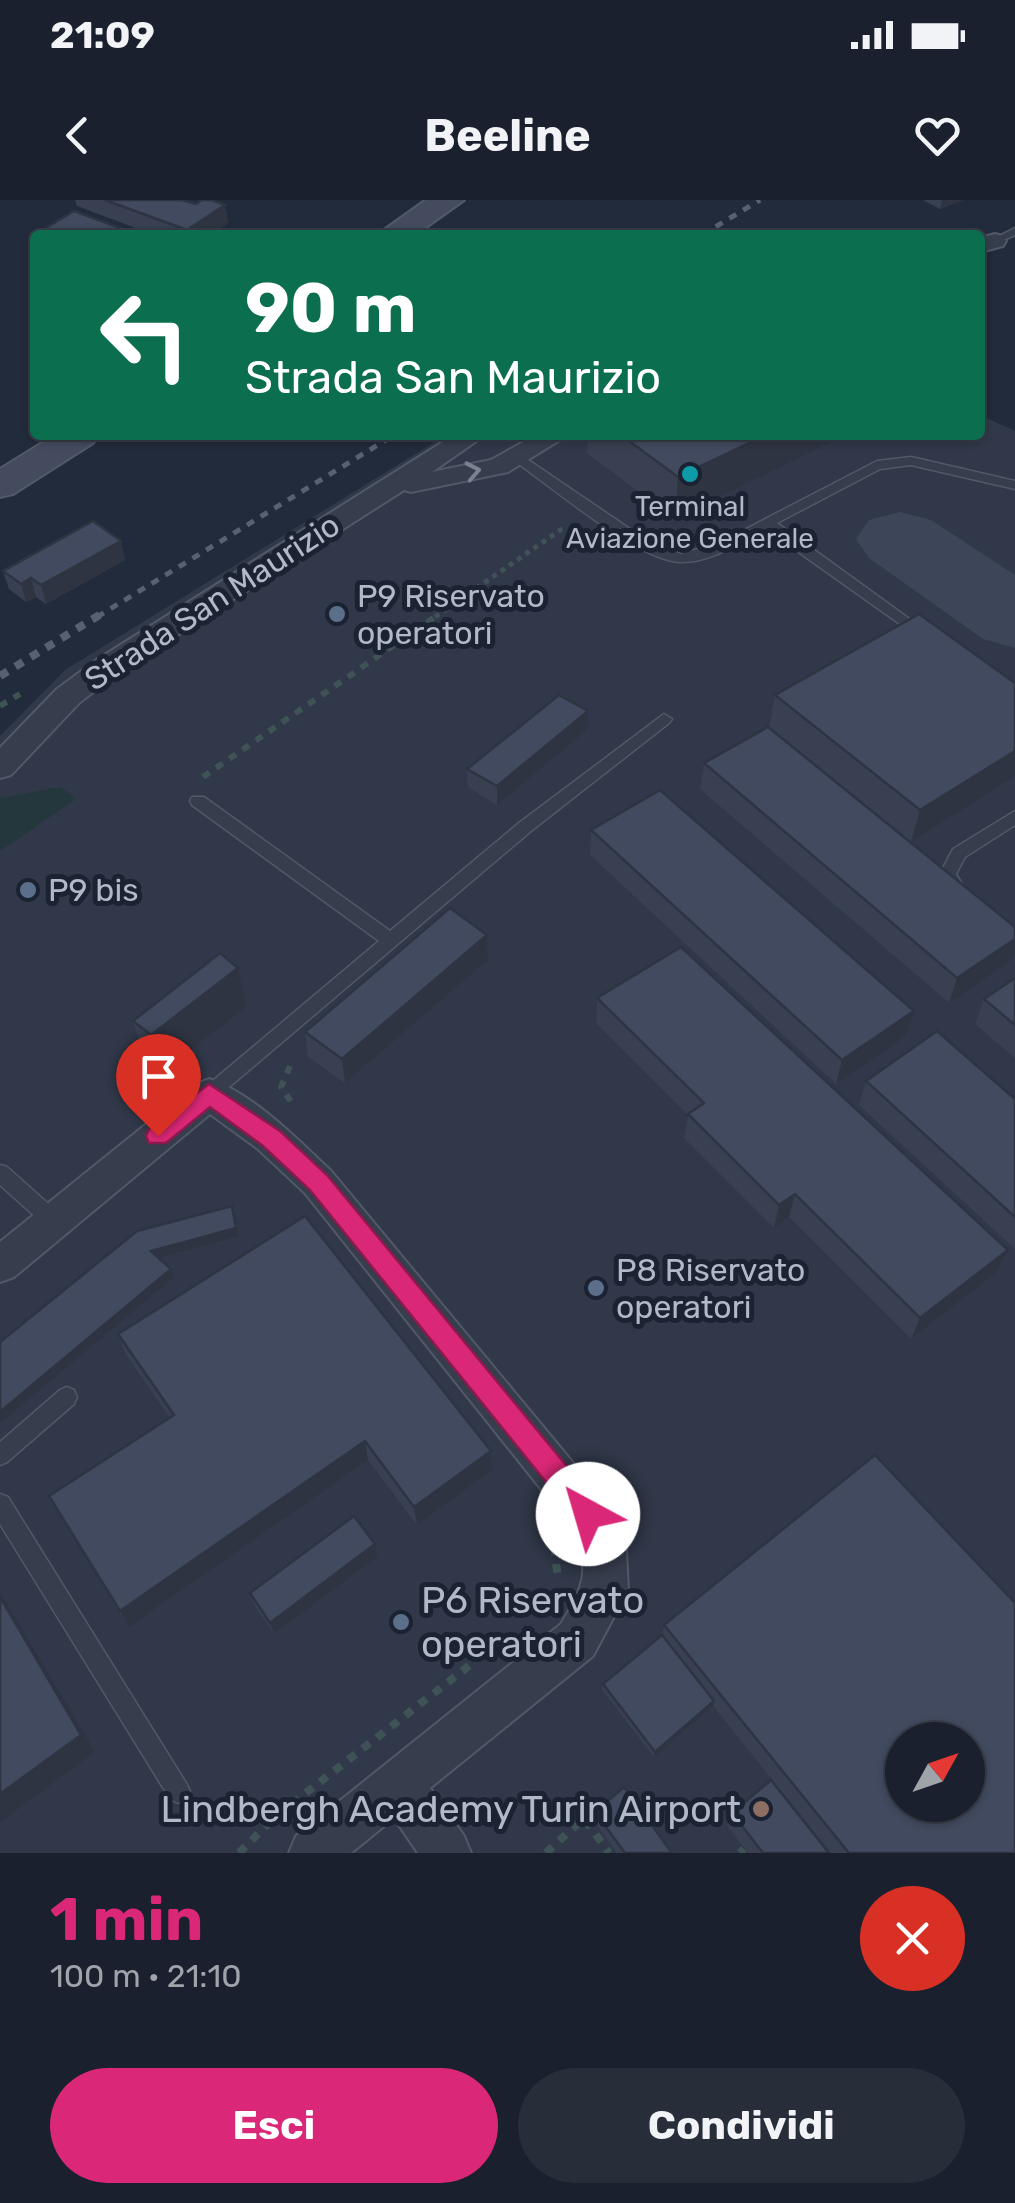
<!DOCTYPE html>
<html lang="it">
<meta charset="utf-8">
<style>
:root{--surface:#1a202d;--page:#272d39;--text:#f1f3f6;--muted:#9fa3aa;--line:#383e49;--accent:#db2777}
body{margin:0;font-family:Rubik,sans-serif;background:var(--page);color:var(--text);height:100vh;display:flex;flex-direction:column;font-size:38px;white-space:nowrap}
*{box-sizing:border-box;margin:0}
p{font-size:32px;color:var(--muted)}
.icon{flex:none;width:55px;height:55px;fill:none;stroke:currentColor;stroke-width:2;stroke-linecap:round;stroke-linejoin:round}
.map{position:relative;height:1653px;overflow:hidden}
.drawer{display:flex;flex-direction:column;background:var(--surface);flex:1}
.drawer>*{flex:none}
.hud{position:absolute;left:30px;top:30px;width:955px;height:210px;border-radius:10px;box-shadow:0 2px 8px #0004,0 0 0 2px var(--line);background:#0b6e4f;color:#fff;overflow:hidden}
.needle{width:65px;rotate:50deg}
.tools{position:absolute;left:885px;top:1522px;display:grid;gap:20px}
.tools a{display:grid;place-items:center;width:100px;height:100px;border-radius:50%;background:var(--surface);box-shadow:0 2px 8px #0004,0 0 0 2px var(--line);font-size:50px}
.pin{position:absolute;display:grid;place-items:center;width:85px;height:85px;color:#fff;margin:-102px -42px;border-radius:50% 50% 50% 0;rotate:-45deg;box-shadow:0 0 10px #0007}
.pin .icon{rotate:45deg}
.me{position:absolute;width:110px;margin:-55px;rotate:321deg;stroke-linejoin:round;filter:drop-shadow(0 0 8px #0008)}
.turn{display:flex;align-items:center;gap:35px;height:210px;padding:0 50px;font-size:45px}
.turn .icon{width:130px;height:130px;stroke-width:2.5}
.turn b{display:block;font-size:70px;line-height:85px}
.round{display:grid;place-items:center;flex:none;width:105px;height:105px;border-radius:52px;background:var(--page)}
.summary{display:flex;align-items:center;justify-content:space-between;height:170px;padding:0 50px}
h1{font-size:60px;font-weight:700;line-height:75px;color:var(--accent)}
.cta{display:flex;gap:20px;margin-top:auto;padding:20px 50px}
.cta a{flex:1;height:115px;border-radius:60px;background:var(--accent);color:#fff;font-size:40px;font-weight:700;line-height:115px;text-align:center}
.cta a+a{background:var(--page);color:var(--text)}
.status{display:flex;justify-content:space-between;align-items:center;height:70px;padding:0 50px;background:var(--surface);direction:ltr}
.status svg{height:28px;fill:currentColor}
header{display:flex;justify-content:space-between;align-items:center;height:130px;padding:0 50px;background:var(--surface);font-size:45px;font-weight:700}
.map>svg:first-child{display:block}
</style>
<div class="status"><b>21:09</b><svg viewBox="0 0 49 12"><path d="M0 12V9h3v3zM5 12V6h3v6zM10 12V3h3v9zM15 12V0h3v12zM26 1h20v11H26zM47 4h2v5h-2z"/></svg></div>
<header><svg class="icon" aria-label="back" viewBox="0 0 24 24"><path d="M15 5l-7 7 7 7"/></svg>Beeline<svg class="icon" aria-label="heart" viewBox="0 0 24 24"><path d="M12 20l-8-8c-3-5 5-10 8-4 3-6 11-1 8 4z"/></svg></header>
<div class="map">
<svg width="1015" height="1653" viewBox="0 0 1015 1653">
<rect width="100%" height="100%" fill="#222b3c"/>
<path fill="#303849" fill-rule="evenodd" d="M980,215L1015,231V1653H0V536L65,470L446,235H980ZM902,1540H968V1605H902Z"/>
<path fill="#24373d" d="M61,587L76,599L0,651V598Z"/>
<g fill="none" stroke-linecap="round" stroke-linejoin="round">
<path fill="#3d4658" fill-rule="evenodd" d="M900,312L931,320L1015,375V448L983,439L869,358L856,339L869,320Z"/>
<g stroke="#515867" stroke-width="3">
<g id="lane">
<path d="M1015,28V35L995,44L989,41Z"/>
<path d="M518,253L630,329L653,343L681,354L721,342L877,261L911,257L1015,281V289L911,265L880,269L777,323L926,431V437L921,439L766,329C741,342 709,364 679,362C636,359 551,286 513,260V254Z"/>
<path d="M664,514L672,519L669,523L531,631L215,899H203L200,894L203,889L379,741L192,605L190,601L192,597H204L390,731L519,623Z"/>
<path d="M1015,611V625L965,657L956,674L966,691L964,695H952L940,674L953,649Z"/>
<path d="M0,965L7,967L61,1015L64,1021L61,1027L54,1029L47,1027L0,985Z"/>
<path d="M67,1187L74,1190L77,1197L74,1204L7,1262L0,1265V1242L60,1190Z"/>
<path d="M0,1294L8,1297L186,1583L190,1591L186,1599L178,1603L170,1599L0,1324Z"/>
</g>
</g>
<g stroke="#515867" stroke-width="4">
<g id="street">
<path d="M995,34L1003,36L1006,41L1003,46L980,52V38Z"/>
<path d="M454,235H485L432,272L491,260L536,235H568L508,272L411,292L404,290L115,475L79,503L11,575L0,578V548L57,489L95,461Z"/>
<path d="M209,879C255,895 296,938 331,971L603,1299L626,1351L628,1390L593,1456L430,1588L464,1636L471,1653H418L394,1618L351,1653H289L296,1636L561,1424C584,1386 591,1371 573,1329L305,993L258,949L210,914L14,1077L0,1082V1042L196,884Z"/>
</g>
</g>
<g stroke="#515867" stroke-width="4">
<g id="secondary">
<path d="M426,0H464L415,35H377Z"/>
<path d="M55,235H98L93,243L13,294L0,297V269Z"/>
</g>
</g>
<path stroke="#3f5357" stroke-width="5" stroke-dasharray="5 5" stroke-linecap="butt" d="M435,417L566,326"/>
<g stroke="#3f5357" stroke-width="6" stroke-dasharray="8 8" stroke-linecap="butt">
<path d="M0,506L20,494"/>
<path d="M203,577L439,414"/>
<path d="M290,866L281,887L292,903"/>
</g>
<g stroke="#3f5357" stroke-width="8" stroke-dasharray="9 9" stroke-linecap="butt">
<path d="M554,1346L558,1379"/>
<path d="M239,1653L275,1617L470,1465"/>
<path d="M546,1653L584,1618L609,1653"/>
<path d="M740,1653L744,1649"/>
</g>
<use href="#lane" fill="#363d4c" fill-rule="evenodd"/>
<use href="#street" fill="#363d4c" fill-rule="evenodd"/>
<use href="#secondary" fill="#444b5f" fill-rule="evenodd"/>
<g stroke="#586073" stroke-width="5" stroke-dasharray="8 8" stroke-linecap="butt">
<path d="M702,35L760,0"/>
<path d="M97,417L394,235"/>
</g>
<path stroke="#586073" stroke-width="8" stroke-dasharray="9 9" stroke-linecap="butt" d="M0,476L101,414"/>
</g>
<g fill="#384051">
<path d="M75,0H182L196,4L225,5L228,23L210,35H154L77,6Z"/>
<path d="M923,0H963L940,9Z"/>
<path d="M46,28L124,34L127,35H47Z"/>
<path d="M588,235H845L675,319L587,253Z"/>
<path d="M121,341L125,360L46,404L36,397L26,402L9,389L3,371Z"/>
<path d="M1015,483L911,642L769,528L775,495Z"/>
<path d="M587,530L497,605L468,587L467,569Z"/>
<path d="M704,563L1013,759L949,803L700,589Z"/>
<path d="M591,630L906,836L836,884L590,655Z"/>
<path d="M487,735L488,760L345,883L308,857L305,832Z"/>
<path d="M1015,778V858L975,824L984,799Z"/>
<path d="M597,798L1008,1050L997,1072L911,1139L789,1017L774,1028L684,938L688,915L596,823Z"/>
<path d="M246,807L161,873L144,859L133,821Z"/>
<path d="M866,881L1015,899V1049L859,905Z"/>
<path d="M118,1134L491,1251L492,1270L417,1325L368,1260L129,1427L49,1296L170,1218L126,1155Z"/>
<path d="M377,1357L274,1434L254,1405L250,1393Z"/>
<path d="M664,1425L1015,1653H831L713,1506L654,1557L602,1490L603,1484L662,1435Z"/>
<path d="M595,1612L672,1653H617L594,1621Z"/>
<path d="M732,1613L829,1653H748L727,1626Z"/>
</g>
<g fill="#2e3442">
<path d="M942,0H963L940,9Z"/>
<path d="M225,5L228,23L210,35H188L187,30Z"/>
<path d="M766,235H845L675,319L678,277Z"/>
<path d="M121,341L125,360L46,404L41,385Z"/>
<path d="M31,378L36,397L26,402L21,384Z"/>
<path d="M588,511L587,530L497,605V586Z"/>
<path d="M1015,551V576L911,642L920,610Z"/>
<path d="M487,735L488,760L345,883L342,859Z"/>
<path d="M1015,739V754L1013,759L949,803L957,778Z"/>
<path d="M238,768L246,807L161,873L151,835Z"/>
<path d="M914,811L906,836L836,884L842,860Z"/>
<path d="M795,994L789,1017L774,1028L779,1005Z"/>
<path d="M232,1006L238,1036L154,1059L151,1051Z"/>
<path d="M1008,1050L997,1072L911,1139L920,1118Z"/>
<path d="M171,1069L174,1077L0,1223V1212Z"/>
<path d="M365,1241L368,1260L129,1427L120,1411Z"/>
<path d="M491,1251L492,1270L417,1325L414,1307Z"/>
<path d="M375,1344L377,1357L274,1434L270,1423Z"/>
<path d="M0,1392L95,1552L0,1622Z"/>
<path d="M714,1501L713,1506L654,1557L655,1552Z"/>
</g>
<g fill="#414a5e" stroke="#2e3442" stroke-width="2.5" fill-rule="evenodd">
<path d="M105,0H182L196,4L202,0H212L225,5L187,30Z"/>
<path d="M74,11L123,29L119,32L127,35H62L46,28Z"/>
<path d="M621,235H766L678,277Z"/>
<path d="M93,321L121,341L41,385L31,378L21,384L3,371Z"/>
<path d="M919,414L1015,483V551L920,610L775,495Z"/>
<path d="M559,495L588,511L497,586L467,569Z"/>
<path d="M768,527L1015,727V739L957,778L704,563Z"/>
<path d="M660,590L914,811L842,860L591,630Z"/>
<path d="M450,708L487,735L342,859L305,832Z"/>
<path d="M681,747L1008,1050L920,1118L795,994L779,1005L688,914L704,903L597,798Z"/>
<path d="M220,753L238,768L151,835L133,821Z"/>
<path d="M1015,778V825L984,799Z"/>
<path d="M937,831L1015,899V1017L866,881Z"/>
<path d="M232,1006L236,1028L151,1051L171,1069L0,1212V1142L137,1031Z"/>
<path d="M305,1016L491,1251L414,1307L365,1241L120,1411L49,1296L174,1215L118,1134Z"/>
<path d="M875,1255L1015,1403V1653H849L664,1425ZM902,1540H968V1605H902Z"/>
<path d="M354,1316L375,1344L270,1423L250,1393Z"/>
<path d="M0,1397L81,1535L0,1594Z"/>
<path d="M662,1435L714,1501L655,1552L603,1484Z"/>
<path d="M771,1580L829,1653H763L732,1613Z"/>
<path d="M624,1587L672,1653H625L595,1612Z"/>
</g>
<defs><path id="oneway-chevron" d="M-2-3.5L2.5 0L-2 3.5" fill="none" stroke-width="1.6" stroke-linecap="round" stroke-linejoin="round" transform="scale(2.5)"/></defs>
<use stroke="#7a8190" href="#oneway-chevron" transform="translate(473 271) rotate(-11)"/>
<path fill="#db2777" stroke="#8e194d" stroke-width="2.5" d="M209,884L280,931L327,975L598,1304L602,1314L598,1323L588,1327L579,1323L310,990L263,946L210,907L166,943H149L146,936L149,929Z"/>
<circle fill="#0f9aa8" stroke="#1b2231" stroke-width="4" cx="690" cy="274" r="10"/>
<g fill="#5c6f8a" stroke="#1b2231" stroke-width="4">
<circle cx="337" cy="414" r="10"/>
<circle cx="28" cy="690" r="10"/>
<circle cx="596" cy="1088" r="10"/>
<circle cx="401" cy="1422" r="10"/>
</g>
<circle fill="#8d6e63" stroke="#1b2231" stroke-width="4" cx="761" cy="1609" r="10"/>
<g text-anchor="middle" stroke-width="10" stroke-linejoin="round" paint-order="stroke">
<g font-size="28" fill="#b1b8c8" stroke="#1b2231">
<text x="690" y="316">Terminal<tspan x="690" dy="32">Aviazione Generale</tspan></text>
</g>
<g font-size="32" fill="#b1b8c8" stroke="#1b2231" text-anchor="start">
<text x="357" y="407">P9 Riservato<tspan x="357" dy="37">operatori</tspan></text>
<text x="48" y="701">P9 bis</text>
<text x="616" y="1081">P8 Riservato<tspan x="616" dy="37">operatori</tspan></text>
</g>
<g font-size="32" fill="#b1b8c8" stroke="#1b2231">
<text transform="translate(212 402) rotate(-33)" y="11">Strada San Maurizio</text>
</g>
<g font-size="38" fill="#b1b8c8" stroke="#1b2231" text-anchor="start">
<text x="421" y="1413">P6 Riservato<tspan x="421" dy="44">operatori</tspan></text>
<text x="741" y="1622" text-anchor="end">Lindbergh Academy Turin Airport</text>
</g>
</g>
</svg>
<div class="tools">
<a><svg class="needle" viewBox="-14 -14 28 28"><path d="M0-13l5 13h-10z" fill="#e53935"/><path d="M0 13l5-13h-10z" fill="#9fa3aa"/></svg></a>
</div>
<div class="pin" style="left:158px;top:936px;background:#d93025"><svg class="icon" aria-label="arrive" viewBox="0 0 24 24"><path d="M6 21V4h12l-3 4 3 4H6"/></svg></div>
<svg class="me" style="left:588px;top:1314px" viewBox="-20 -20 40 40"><circle r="19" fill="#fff"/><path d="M0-13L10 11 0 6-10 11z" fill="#db2777"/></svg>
<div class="hud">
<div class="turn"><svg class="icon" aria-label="left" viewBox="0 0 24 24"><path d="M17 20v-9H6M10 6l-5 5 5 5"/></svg><div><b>90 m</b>Strada San Maurizio</div></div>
</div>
</div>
<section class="drawer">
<div class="summary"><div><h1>1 min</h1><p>100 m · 21:10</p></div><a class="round" style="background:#d93025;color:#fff"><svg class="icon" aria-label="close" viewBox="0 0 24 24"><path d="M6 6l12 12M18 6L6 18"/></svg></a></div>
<div class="cta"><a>Esci</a><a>Condividi</a></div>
</section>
